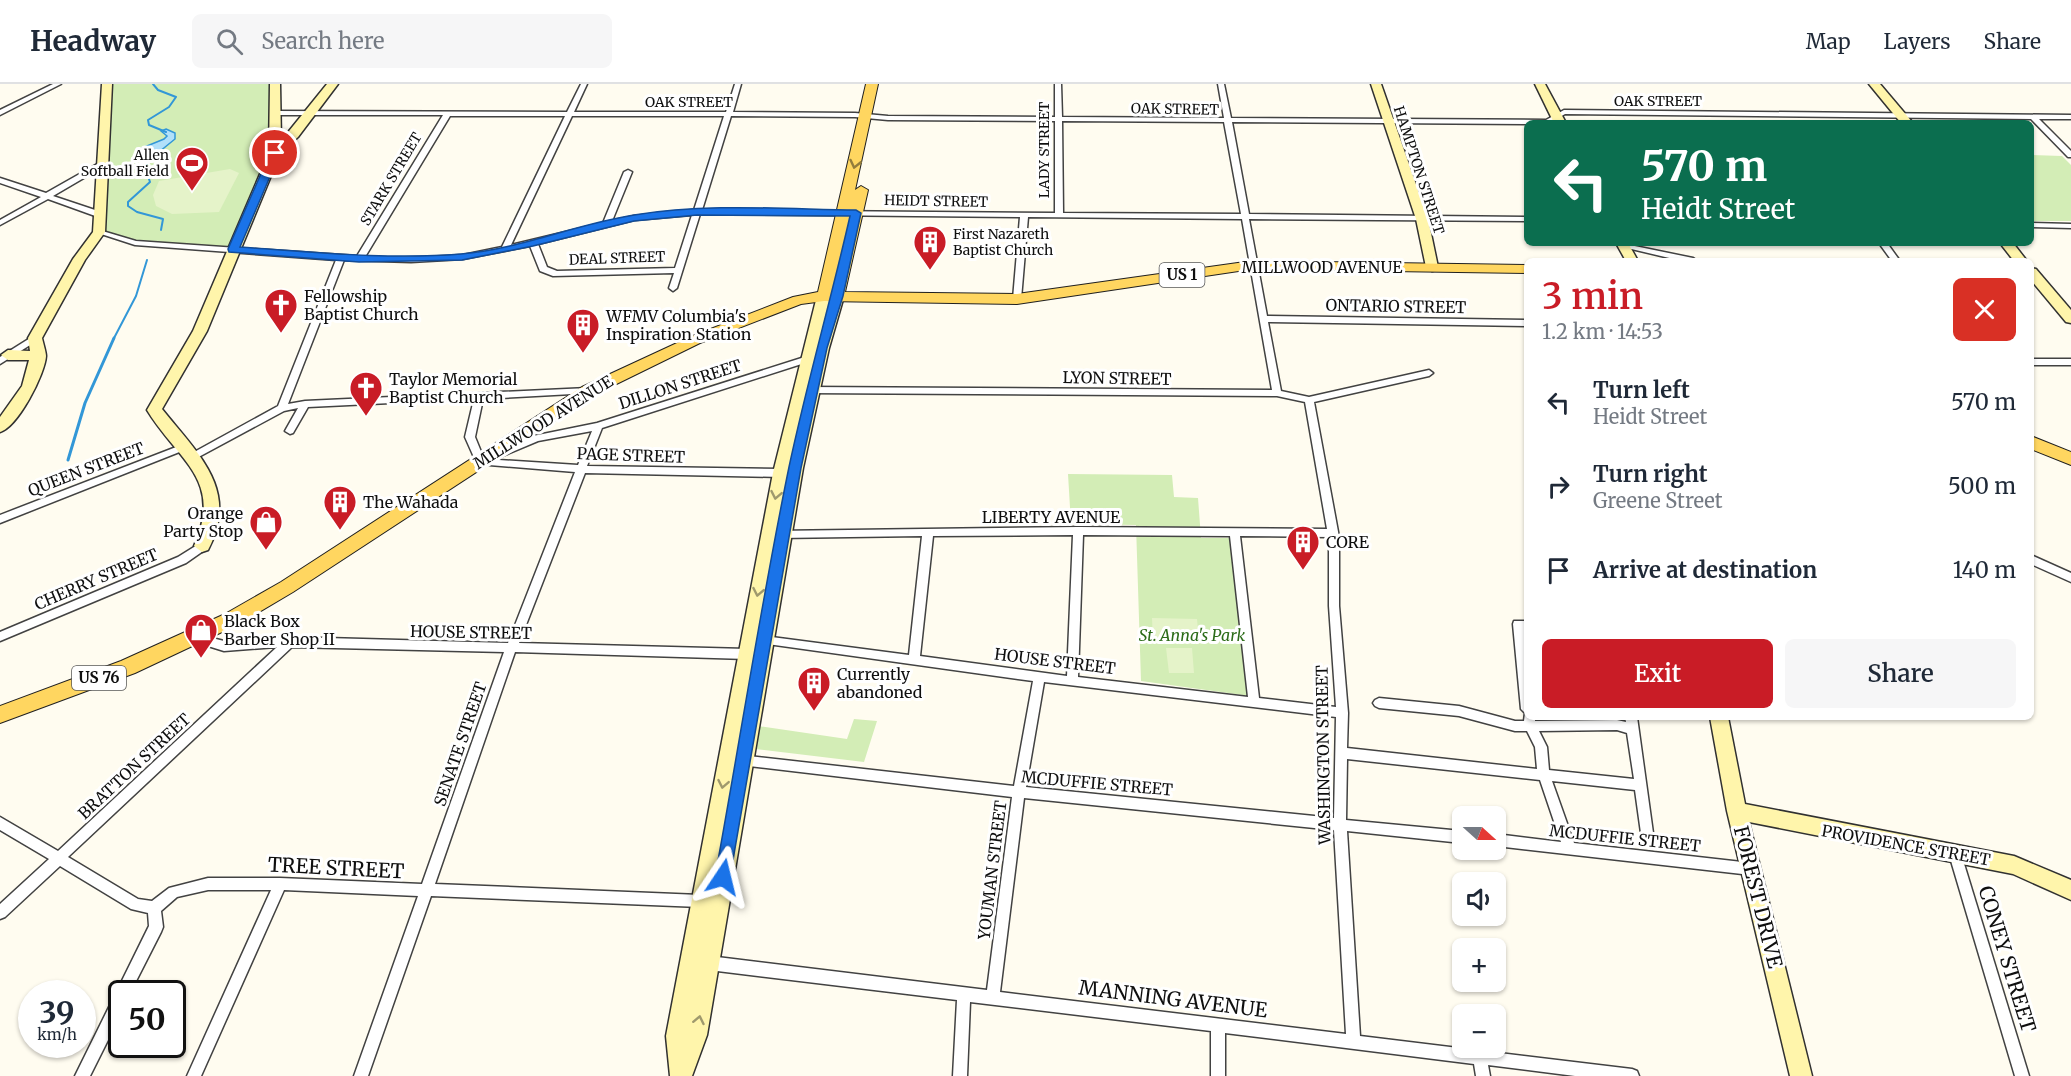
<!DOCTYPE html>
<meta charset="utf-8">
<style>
:root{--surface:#fff;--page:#f6f6f7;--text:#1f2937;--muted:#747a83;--line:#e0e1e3;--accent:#c91c26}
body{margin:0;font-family:Merriweather,serif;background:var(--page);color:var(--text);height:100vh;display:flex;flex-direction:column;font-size:22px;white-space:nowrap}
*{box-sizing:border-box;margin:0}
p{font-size:20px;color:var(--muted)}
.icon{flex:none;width:33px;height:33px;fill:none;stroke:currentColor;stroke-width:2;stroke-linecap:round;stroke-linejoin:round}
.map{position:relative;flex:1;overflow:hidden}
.panel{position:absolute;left:1524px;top:174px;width:510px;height:462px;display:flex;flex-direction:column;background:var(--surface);border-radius:9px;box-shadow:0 2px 4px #0004}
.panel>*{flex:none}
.banner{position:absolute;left:1524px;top:36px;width:510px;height:126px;border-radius:9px;box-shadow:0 2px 4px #0004;background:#0b6e4f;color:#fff;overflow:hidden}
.needle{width:39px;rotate:111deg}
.tools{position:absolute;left:1452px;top:722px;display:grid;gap:12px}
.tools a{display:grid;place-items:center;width:54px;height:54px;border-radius:9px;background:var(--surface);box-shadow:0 2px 4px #0004;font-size:30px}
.speed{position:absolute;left:18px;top:896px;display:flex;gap:12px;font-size:30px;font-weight:700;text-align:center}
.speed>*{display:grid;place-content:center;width:78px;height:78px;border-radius:50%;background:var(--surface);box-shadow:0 2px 4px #0004;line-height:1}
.speed small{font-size:15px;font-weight:400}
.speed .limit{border:3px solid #111;border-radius:9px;background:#fff;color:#111}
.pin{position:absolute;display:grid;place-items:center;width:51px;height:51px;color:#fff;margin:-26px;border:3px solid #fff;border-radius:50%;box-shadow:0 2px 6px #0007}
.me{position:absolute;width:66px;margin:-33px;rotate:10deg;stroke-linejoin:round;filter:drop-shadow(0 0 4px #0008)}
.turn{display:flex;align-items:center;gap:21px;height:126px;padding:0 18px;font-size:27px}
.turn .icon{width:78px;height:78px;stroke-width:2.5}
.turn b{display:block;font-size:42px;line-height:51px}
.round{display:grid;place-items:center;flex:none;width:63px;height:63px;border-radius:9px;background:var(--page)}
.overview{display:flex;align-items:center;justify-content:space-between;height:102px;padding:0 18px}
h1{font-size:36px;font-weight:600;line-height:45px;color:var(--accent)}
.action{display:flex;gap:12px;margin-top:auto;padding:12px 18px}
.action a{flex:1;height:69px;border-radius:9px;background:var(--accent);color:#fff;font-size:24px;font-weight:600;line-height:69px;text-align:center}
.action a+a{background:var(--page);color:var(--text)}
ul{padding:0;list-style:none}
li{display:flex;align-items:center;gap:18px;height:84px;padding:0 18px}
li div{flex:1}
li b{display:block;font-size:22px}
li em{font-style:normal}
header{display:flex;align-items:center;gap:36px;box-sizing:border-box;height:84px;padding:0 30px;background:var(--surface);border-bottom:2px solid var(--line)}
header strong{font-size:28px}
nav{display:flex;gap:33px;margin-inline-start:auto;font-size:21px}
.search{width:420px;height:54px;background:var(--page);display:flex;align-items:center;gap:15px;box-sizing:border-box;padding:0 21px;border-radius:9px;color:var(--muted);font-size:22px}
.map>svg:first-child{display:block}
</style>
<header>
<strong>Headway</strong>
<div class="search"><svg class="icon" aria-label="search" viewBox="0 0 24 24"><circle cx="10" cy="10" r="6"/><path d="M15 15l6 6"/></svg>Search here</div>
<nav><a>Map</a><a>Layers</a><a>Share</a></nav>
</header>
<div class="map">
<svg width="2071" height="992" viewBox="0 0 2071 992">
<rect width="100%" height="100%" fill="#fffcf0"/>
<g fill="#d3edb6">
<path d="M107,0H275V69L233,165L135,159L99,148Z"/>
<path d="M2031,71L2062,72L2071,81V137H2031Z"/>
<path d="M1068,390L1172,391L1174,413L1198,414L1201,454H1236L1250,612L1141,597L1136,441L1071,440Z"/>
<path d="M854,635L877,637L864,678L755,665L758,642L847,655Z"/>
</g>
<g fill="#e5f3c9">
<path d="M230,85L239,89L219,128L172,130L156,122L153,111L159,97Z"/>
<path d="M1152,534L1197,535L1199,558H1153Z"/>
<path d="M1166,564H1192L1194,589H1169Z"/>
</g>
<path fill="#b1e0fa" stroke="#3297d7" stroke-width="1.5" d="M166,45L175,49V55L154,72L145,74V68L137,66L164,55L167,52L161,47Z"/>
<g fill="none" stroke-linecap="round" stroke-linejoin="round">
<g stroke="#3297d7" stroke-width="2">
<path d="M153,0L158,6L176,13L169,23L148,36L149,41L166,48"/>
<path d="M151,70L145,83L150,98L128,118V122L137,128L163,135L161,146"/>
<path d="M113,256L136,212L147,176"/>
</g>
<path stroke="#3297d7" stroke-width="3" d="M68,376L85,319L114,254"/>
<g stroke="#424242" stroke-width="3">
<g id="street">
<path d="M53,0H61L0,31V26Z"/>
<path d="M581,0H587L574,28H726L735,0H741L733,28L855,29L888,32L1055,33V0H1061L1062,33L1224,34L1218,0H1224L1231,34L1546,36L1564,26L2071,31V35H2039L2071,67V73H2068L2031,35L1565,30L1550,39L1527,40L1232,38L1249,130L1527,133V137L1249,135L1267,232L1527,236V242L1268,238L1281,307L1309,313L1429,286L1433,289L1429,292L1314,318L1339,453V522L1348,629L1347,664L1537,685L1535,663L1527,647H1515L1459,632L1379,624L1375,622L1373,619L1375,616L1379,614L1459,622L1515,637H1524L1525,629L1521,625L1513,540L1514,537H1527V545H1524L1527,573V633H1535V637L1617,636L1626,638L1625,633H1637L1653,749L1651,753L1647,755L1643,753L1641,749L1635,706L1552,697L1574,759L1751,779L1755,781L1757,785L1755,789L1751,791L1496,762V750L1561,758L1540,696L1347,675L1346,736L1462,747V759L1347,747L1360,952L1632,985L1637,987L1639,992H1575L1488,981L1490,992H1476L1474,980L1225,949V992H1211V947L970,918L967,992H953L957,916L709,886L704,884L702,879L704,874L709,872L987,906L1012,713L740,681L736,680L734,676L736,672L740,671L1014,702L1033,597L760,559L759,556L760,553L764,552L909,571L922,452L778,454L774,453L773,450L774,447L1078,443L1327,445L1305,318L1277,312L807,309L802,306L807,303L1272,306L1242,135L1028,133L1021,215L1017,218L1013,215L1020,133L700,130L677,204L673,207L669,204L674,189L553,192L540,187L530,162L463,175L411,178L344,176L288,320L305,317L588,304L593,307L591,309L483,315L475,353L484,375L578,381L592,347L538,357L500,373L495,370L497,368L533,352L597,339L811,271H817V275L602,344L587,382L781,385L786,389L781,393L585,389L519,559L747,565L751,567L753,570L751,573L747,575L515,568L435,800L700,811L705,813L706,817L705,821L700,823L431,812L368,992H354L418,812L284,806L201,992H187L271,806H208L177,813L161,827L163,843L161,848L130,909H122V928L90,992H75L149,842L148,829L131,825L60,782L5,833L0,835V820L49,775L0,746V733L58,767L277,563L224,567L192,557L191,554L192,551L196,550L224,557L290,553L508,559L575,388L477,380L465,353L474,315L308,323L293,349L290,350L285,347L298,324L284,327L193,376H187L185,374L187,372L278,322L336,176L135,161L95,148L99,146L136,157L357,172L443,31H272V27L567,28ZM450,32H565L502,163L463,171L411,174L365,173ZM572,32H724L694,126L634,132L612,137L632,88L628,86L624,88L603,139L511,161ZM731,32L855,33L888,36L1055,37V129L702,126ZM1062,37L1224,38L1241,130L1063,129ZM692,131L675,184L557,187L547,183L538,160L634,136ZM1073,451L1067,592L920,572L933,452ZM1083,451L1230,452L1248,613L1078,593ZM1240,452L1329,453V522L1336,623L1259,614ZM292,563L504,568L422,800L280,794H208L169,804L152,817L138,815L68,773ZM1044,598L1336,633L1334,734L1026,703ZM1617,646L1627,649L1634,695L1549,686L1547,663L1539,647ZM1024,714L1334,746L1346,950L1000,908Z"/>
<path d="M99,79L106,81L53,112L104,129V133H98L48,115L0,141V136L41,113L0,99V94L46,109Z"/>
<path d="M2031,139L2071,140V144L2031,143Z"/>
<path d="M1620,159L1693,174L1697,177H1682L1623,163H1620Z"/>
<path d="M1879,159H1887L1900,177H1892Z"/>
<path d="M35,251L39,254L38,256L0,280V273Z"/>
<rect x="2031" y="275" width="40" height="6"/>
<path d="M184,360L187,361L189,363L187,365L0,439V431Z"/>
<path d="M202,458L207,462L206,465L186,479L0,557V548L178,473Z"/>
<path d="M2031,471L2071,489V498L2031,480Z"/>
<path d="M1955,764L1959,766L1961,770L2029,992H2015L1949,770L1951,766Z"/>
</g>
</g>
<g stroke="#313131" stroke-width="3">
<g id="secondary">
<path d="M102,0H112L105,148L85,176L42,254C43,259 46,268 46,272C45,290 18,343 0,348V333L22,302L29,276H8L1,271L8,266L30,267L28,254L73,175L93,148Z"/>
<path d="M270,0H280L281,57L327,0H338L298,53L280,70L207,247L162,325C198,370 240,406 208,466L202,468L194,462C224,395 178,377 147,326L193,247L269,69Z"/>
<path d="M1371,0H1381L1428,135L1438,183L1437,186L1432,187L1426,183L1416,135Z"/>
<path d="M1535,0H1545L1566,39H1554Z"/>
<path d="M1869,0H1880L1913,39H1901Z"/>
<path d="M1616,159H1628L1638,177H1626Z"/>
<path d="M2000,159H2013L2027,177H2014Z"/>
<path d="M2031,184L2036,185L2071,226V239L2066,238L2031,196Z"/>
<path d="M824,208L831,212L837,208L844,212L829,264L803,384L707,951L692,992H670L666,952L773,389L817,212Z"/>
<path d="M1710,633H1728L1745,720L2014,772L2071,796V816L2013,790L1749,738L1812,992H1790L1727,727Z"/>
</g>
</g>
<g stroke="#202020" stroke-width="2">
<g id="primary">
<path d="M866,0H878L855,106L861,102L868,106L845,208L1017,210L1252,177L1527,181V189L1252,185L1017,220L824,217L801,220L700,259L594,311L293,508L239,540L135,589L0,639V622L121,577L225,530L281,498L582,303L690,253L793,213L818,208Z"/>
<path d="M2031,352L2071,368V381L2031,365Z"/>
</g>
</g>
<use href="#street" fill="#fff" fill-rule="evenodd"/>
<use href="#secondary" fill="#fff5ab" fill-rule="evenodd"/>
<use href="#primary" fill="#ffd660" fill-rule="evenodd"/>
</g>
<defs><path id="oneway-chevron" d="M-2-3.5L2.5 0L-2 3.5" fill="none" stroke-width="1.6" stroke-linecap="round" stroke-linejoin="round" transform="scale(1.5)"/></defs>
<use stroke="#937c3c" href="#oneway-chevron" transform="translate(855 80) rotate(103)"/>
<g stroke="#9f996d">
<use href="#oneway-chevron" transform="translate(776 411) rotate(101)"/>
<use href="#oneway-chevron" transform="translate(758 508) rotate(101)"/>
<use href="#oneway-chevron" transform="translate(723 700) rotate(101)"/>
<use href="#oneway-chevron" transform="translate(699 936) rotate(-78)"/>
</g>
<path fill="#1a73e8" stroke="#114b97" stroke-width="1.5" d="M275,66L280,69L240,163C313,168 388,176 461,170C520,165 576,140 634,131C707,119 783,125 856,126L861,129L843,212L827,264L801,384L729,799L723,801L718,799L715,793C740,657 761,519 789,383C807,298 831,216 850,132L697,131L634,137L533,162L462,176L359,178L229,168L228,165L270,69Z"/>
<defs>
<g id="stadium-pin" transform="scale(1.725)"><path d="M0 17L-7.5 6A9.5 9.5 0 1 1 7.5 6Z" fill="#c91c26" stroke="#fff"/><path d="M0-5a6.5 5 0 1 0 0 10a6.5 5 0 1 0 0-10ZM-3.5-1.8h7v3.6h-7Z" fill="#fff"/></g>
<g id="building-pin" transform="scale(1.725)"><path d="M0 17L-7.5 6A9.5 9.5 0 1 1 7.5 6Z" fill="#c91c26" stroke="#fff"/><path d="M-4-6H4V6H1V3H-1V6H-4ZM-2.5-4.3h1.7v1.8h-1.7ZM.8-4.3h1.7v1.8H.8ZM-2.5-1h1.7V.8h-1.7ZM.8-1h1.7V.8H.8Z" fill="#fff"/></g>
<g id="church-pin" transform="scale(1.725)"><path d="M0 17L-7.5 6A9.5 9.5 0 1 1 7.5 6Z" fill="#c91c26" stroke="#fff"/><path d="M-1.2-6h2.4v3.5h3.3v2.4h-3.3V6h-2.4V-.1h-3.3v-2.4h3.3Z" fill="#fff"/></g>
<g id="shop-pin" transform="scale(1.725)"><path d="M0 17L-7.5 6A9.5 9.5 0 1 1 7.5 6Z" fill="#c91c26" stroke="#fff"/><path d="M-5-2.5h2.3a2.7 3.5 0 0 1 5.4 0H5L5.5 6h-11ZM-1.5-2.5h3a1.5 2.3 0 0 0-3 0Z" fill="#fff"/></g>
</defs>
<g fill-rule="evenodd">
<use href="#stadium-pin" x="192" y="79"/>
<use href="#building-pin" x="930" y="158"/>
<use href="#church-pin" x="281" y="221"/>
<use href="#building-pin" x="583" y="241"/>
<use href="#church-pin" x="366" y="304"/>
<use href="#building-pin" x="340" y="418"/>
<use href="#shop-pin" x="266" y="438"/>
<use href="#building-pin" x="1303" y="458"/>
<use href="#shop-pin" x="201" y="546"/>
<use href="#building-pin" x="814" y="599"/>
</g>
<g text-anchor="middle" stroke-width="6" stroke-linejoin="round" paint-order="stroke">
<g font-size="14" fill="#0f0f0f" stroke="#fff">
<text x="1658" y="22">OAK STREET</text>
<text x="689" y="23">OAK STREET</text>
<text transform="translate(1175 25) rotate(1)" y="5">OAK STREET</text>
<text transform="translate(1044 66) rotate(-90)" y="5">LADY STREET</text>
<text transform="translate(1419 86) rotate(72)" y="5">HAMPTON STREET</text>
<text transform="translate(391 95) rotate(-59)" y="5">STARK STREET</text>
<text transform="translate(936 117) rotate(1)" y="5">HEIDT STREET</text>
<text transform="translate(617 174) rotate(-2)" y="5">DEAL STREET</text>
</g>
<g font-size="14" fill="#0f0f0f" stroke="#fff" text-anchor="end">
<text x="169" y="76">Allen<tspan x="169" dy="16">Softball Field</tspan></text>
<text x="953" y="155" text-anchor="start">First Nazareth<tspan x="953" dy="16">Baptist Church</tspan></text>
</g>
<g fill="#fff" stroke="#575757" stroke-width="1.5">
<rect x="1159.5" y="179" width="45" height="24" rx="4.5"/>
<rect x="72" y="582" width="54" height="24" rx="4.5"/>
</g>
<g font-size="15" font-weight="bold" fill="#0f0f0f">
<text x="1182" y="196">US 1</text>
<text x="99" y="599">US 76</text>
</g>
<g font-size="16" fill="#0f0f0f" stroke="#fff">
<text x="1322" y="189">MILLWOOD AVENUE</text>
<text transform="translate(1396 222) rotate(1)" y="6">ONTARIO STREET</text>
<text transform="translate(1117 294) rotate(1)" y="6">LYON STREET</text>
<text transform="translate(680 300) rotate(-18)" y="6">DILLON STREET</text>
<text transform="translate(543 338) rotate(-32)" y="6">MILLWOOD AVENUE</text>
<text transform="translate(631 371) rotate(2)" y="6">PAGE STREET</text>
<text transform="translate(86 385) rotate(-21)" y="6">QUEEN STREET</text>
<text x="1051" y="439">LIBERTY AVENUE</text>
<text transform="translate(96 495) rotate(-23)" y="6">CHERRY STREET</text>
<text transform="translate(471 548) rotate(1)" y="6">HOUSE STREET</text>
<text transform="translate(1055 577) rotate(7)" y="6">HOUSE STREET</text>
<text transform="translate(460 660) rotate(-71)" y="6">SENATE STREET</text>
<text transform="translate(1323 671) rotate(-91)" y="6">WASHINGTON STREET</text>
<text transform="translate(134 682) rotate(-43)" y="6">BRATTON STREET</text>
<text transform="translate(1097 699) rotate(5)" y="6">MCDUFFIE STREET</text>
<text transform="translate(1625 754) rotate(6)" y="6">MCDUFFIE STREET</text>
<text transform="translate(1906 761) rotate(10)" y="6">PROVIDENCE STREET</text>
<text transform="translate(992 786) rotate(-83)" y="6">YOUMAN STREET</text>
</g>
<g font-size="16" fill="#0f0f0f" stroke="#fff" text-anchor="start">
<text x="304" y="218">Fellowship<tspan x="304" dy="18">Baptist Church</tspan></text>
<text x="606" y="238">WFMV Columbia's<tspan x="606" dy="18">Inspiration Station</tspan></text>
<text x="389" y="301">Taylor Memorial<tspan x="389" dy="18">Baptist Church</tspan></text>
<text x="363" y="424">The Wahada</text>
<text x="243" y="435" text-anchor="end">Orange<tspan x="243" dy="18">Party Stop</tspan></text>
<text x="1326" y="464">CORE</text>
<text x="224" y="543">Black Box<tspan x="224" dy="18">Barber Shop II</tspan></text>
<text x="837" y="596">Currently<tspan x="837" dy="18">abandoned</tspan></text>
</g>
<g font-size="16" font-style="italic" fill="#2c6c19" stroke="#fff">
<text x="1192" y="557">St. Anna's Park</text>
</g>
<g font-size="20" fill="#0f0f0f" stroke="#fff">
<text transform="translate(336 784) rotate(3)" y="7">TREE STREET</text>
<text transform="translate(1758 813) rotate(76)" y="7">FOREST DRIVE</text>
<text transform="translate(2007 875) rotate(73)" y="7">CONEY STREET</text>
<text transform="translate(1173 915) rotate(7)" y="7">MANNING AVENUE</text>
</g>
</g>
</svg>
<div class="tools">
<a><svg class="needle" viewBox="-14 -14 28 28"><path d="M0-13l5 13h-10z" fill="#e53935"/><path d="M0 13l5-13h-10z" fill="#747a83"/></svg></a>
<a><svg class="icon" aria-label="sound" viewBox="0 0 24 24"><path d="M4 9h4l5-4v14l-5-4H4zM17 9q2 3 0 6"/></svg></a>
<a>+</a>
<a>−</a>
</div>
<div class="speed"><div>39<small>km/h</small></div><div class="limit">50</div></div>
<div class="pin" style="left:275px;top:69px;background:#d93025"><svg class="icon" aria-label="arrive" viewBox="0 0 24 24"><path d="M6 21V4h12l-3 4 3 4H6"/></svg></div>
<svg class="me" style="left:723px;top:793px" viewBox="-20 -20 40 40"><path d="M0-17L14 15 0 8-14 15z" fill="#1a73e8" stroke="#fff" stroke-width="4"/></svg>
<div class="banner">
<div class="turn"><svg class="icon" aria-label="left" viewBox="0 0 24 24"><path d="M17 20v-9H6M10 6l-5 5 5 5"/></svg><div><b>570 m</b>Heidt Street</div></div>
</div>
<section class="panel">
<div class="overview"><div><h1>3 min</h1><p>1.2 km · 14:53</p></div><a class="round" style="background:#d93025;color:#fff"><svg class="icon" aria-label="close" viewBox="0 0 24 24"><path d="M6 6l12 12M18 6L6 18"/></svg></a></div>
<ul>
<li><svg class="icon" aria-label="left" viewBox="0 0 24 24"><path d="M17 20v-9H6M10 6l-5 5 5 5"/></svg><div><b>Turn left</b><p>Heidt Street</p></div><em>570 m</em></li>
<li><svg class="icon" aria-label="right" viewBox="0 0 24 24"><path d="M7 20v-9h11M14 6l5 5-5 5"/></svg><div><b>Turn right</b><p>Greene Street</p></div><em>500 m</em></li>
<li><svg class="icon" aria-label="arrive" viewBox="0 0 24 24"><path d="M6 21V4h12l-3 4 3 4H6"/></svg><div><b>Arrive at destination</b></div><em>140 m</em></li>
</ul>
<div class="action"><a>Exit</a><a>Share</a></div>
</section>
</div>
